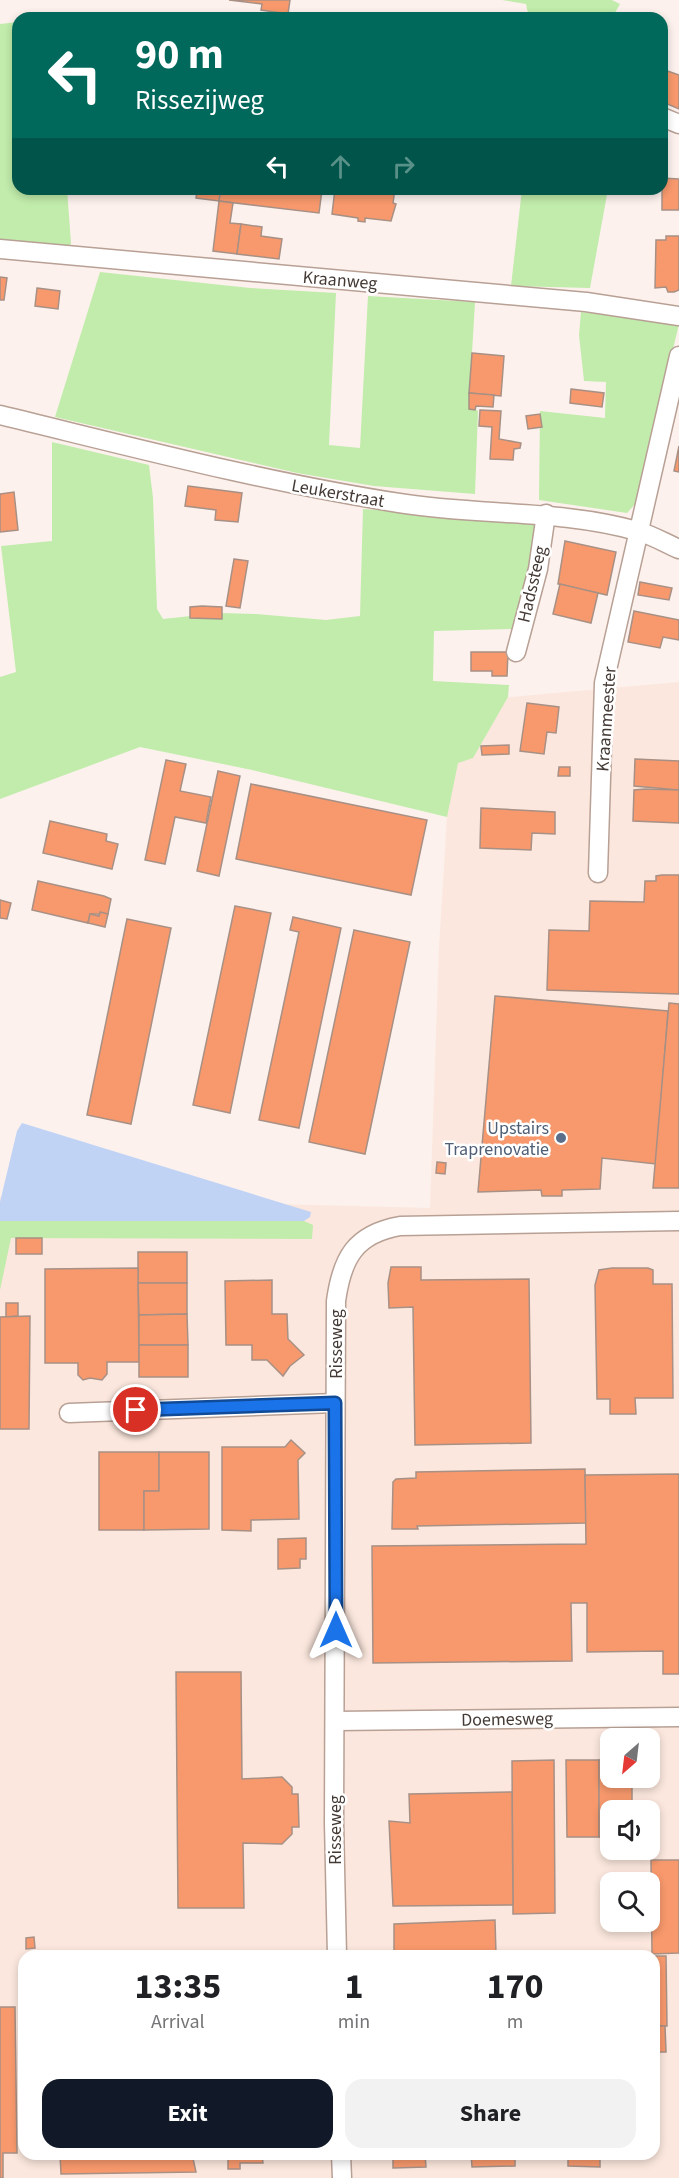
<!DOCTYPE html>
<style>
:root{--surface:#fff;--page:#f2f2f2;--text:#202124;--muted:#757577;--accent:#111827}
body{margin:0;font-family:"Source Sans 3",sans-serif;background:var(--page);color:var(--text);height:100vh;display:flex;flex-direction:column;font-size:22px;white-space:nowrap}
*{box-sizing:border-box;margin:0}
p{font-size:20px;color:var(--muted)}
.icon{flex:none;width:33px;height:33px;fill:none;stroke:currentColor;stroke-width:2;stroke-linecap:round;stroke-linejoin:round}
.map{position:relative;flex:1;overflow:hidden}
.side{position:absolute;left:18px;top:1950px;width:642px;height:210px;display:flex;flex-direction:column;background:var(--surface);border-radius:18px;box-shadow:0 3px 9px #0003}
.side>*{flex:none}
.hud{position:absolute;left:12px;top:12px;width:656px;height:183px;border-radius:18px;box-shadow:0 3px 9px #0003;background:#00695c;color:#fff;overflow:hidden}
.needle{width:39px;rotate:208deg}
.buttons{position:absolute;left:600px;top:1728px;display:grid;gap:12px}
.buttons a{display:grid;place-items:center;width:60px;height:60px;border-radius:12px;background:var(--surface);box-shadow:0 3px 9px #0003;font-size:30px}
.pin{position:absolute;display:grid;place-items:center;width:51px;height:51px;color:#fff;margin:-26px;border:3px solid #fff;border-radius:50%;box-shadow:0 2px 6px #0007}
.me{position:absolute;width:66px;margin:-33px;rotate:0deg;stroke-linejoin:round;filter:drop-shadow(0 0 4px #0008)}
.turn{display:flex;align-items:center;gap:21px;height:126px;padding:0 24px;font-size:27px}
.turn .icon{width:78px;height:78px;stroke-width:2.5}
.turn b{display:block;font-size:42px;line-height:51px}
.lanes{display:flex;align-items:center;height:57px;padding:0 24px;background:#0003;justify-content:center;gap:30px;direction:ltr}
.lanes .off{opacity:.35}
.eta{display:flex;justify-content:space-evenly;align-items:center;height:102px;text-align:center}
.eta b{font-size:36px;font-weight:700;line-height:42px}
.cta{display:flex;gap:12px;margin-top:auto;padding:12px 24px}
.cta a{flex:1;height:69px;border-radius:18px;background:var(--accent);color:#fff;font-size:24px;font-weight:700;line-height:69px;text-align:center}
.cta a+a{background:var(--page);color:var(--text)}
.map>svg:first-child{display:block}
</style>
<div class="map">
<svg width="679" height="2178" viewBox="0 0 679 2178">
<rect width="100%" height="100%" fill="#fcf1ed"/>
<path fill="#fbe7dd" fill-rule="evenodd" d="M679,682V2178H0V1197L430,1208L439,948L454,702ZM610,1738H650V1778H610ZM610,1810H650V1850H610ZM610,1882H650V1922H610ZM24,1956H654V2154H24Z"/>
<g fill="#c1ecab">
<path d="M502,0H612L620,4L612,18H529L526,4Z"/>
<path d="M18,22V189H67L71,243L69,250L0,243V24Z"/>
<path d="M522,189H608L590,288L511,286Z"/>
<path d="M100,272L250,288L336,293L329,445L360,448L368,296L475,302L469,404L478,411L475,494L374,486L297,473L55,417Z"/>
<path d="M581,312L679,324L636,503L627,513L539,500L540,411L605,418L606,382L584,381L579,335Z"/>
<path d="M52,442L149,465L153,498L157,609L163,619L219,613L256,614L326,620L360,616L363,509L539,521L534,557L513,629L434,631L433,681L509,685L508,697L473,758L458,763L447,817L252,770L140,747L0,799V677L16,672L1,546L52,541Z"/>
<path d="M0,1221H304L313,1225L312,1239L11,1238L0,1290Z"/>
</g>
<path fill="#c1d3f5" d="M22,1123L311,1212L310,1217L304,1221H0V1202L17,1131Z"/>
<g fill="#f8996d" stroke="#a89085" stroke-width="1.5">
<path d="M229,0H290L288,14L261,10L262,4Z"/>
<path d="M662,69L679,75V109L663,102L666,94H662Z"/>
<path d="M662,178L679,179V210H662Z"/>
<path d="M197,189H221L219,201L196,198Z"/>
<path d="M221,189L322,190L319,213L219,201Z"/>
<path d="M335,189H395L393,203L396,204L391,221L365,218V222L358,221V218L332,214Z"/>
<path d="M219,201L233,203L230,223L241,224L237,254L213,251Z"/>
<path d="M241,224L262,227L261,236L282,239L279,259L237,254Z"/>
<path d="M666,236H679V290L674,292H668L666,287L655,288L656,240H666Z"/>
<path d="M0,277L7,278L4,300H0Z"/>
<path d="M37,288L60,291L58,309L35,306Z"/>
<path d="M472,353L504,356L501,396L469,393Z"/>
<path d="M571,389L604,393L602,407L570,403Z"/>
<path d="M469,393L494,395L493,407L476,406L475,410L469,409Z"/>
<path d="M480,410L501,411L499,439L521,443L520,448L514,449L513,460L490,459L492,427L479,426Z"/>
<path d="M540,414L542,427L528,429L526,416Z"/>
<path d="M679,446V472L674,471Z"/>
<path d="M188,486L242,493L238,522L215,520L216,510L185,506Z"/>
<path d="M14,492L18,530L0,532V494Z"/>
<path d="M565,541L616,552L607,595L558,584Z"/>
<path d="M234,559L248,561L240,608L226,606Z"/>
<path d="M640,582L672,588L669,600L638,595Z"/>
<path d="M560,584L598,593L591,623L553,614Z"/>
<path d="M202,606L222,607V619L190,618V607Z"/>
<path d="M634,611L679,620V640L663,637L660,648L628,642Z"/>
<path d="M471,652H508L507,676H492V671H471Z"/>
<path d="M527,703L559,707L556,733L547,732L544,754L520,751Z"/>
<path d="M509,745V754L482,755L481,746Z"/>
<path d="M635,759L679,761V790L634,786Z"/>
<path d="M166,760L186,764L180,791L211,797L206,823L175,817L165,864L145,860Z"/>
<path d="M559,767H570V776H558Z"/>
<path d="M218,771L240,776L219,876L197,871Z"/>
<path d="M251,784L427,820L411,895L236,859Z"/>
<path d="M645,789L679,790V823L633,821L634,790Z"/>
<path d="M481,808L555,812V834L532,833L531,850L480,848Z"/>
<path d="M50,821L107,834L106,841L118,844L112,869L43,853Z"/>
<path d="M662,875H679V994L547,990L549,930L589,931L590,901L644,902L645,881H656V876Z"/>
<path d="M38,881L104,896L111,899L108,914H90L88,923L32,910Z"/>
<path d="M0,900L11,903L7,919L0,918Z"/>
<path d="M235,906L271,913L230,1113L193,1105Z"/>
<path d="M100,912L108,914L105,927L88,923L90,914L99,916Z"/>
<path d="M293,917L341,928L299,1128L259,1120L299,932L290,930Z"/>
<path d="M127,919L171,928L131,1124L87,1115Z"/>
<path d="M354,930L410,942L365,1154L309,1142Z"/>
<path d="M495,996L668,1011L656,1164L602,1158L600,1189L562,1190V1196H542L541,1190L478,1192Z"/>
<path d="M669,1003L679,1004V1188H653Z"/>
<path d="M437,1162L446,1163L445,1174L436,1173Z"/>
<rect x="16" y="1238" width="26" height="16"/>
<rect x="138" y="1252" width="49" height="31"/>
<path d="M391,1267H421V1280L529,1279L531,1443L415,1445L413,1307L389,1308L388,1283Z"/>
<path d="M138,1268L139,1362H107V1374L102,1380L90,1378L83,1380L78,1375V1363H45V1269Z"/>
<path d="M612,1268H648L653,1270V1284H672L673,1398H635L636,1414H610V1399H597L595,1285L599,1270Z"/>
<path d="M272,1280V1314H287L288,1339L304,1355L290,1366L283,1376L267,1360H252V1345H226L225,1281Z"/>
<path d="M138,1283H187V1314L139,1315Z"/>
<path d="M6,1303H18V1316L6,1317Z"/>
<path d="M187,1314L188,1345H139V1315Z"/>
<path d="M30,1316L29,1429H0V1317Z"/>
<rect x="139" y="1345" width="49" height="32"/>
<path d="M291,1440L305,1453L298,1460L299,1519L251,1520V1531L222,1530V1447H285Z"/>
<path d="M99,1452H159V1491H144V1530H99Z"/>
<path d="M159,1452H209V1529L144,1530V1491H159Z"/>
<path d="M585,1469L586,1523L417,1526L418,1529H392L393,1482L396,1479L416,1478V1472Z"/>
<path d="M679,1474V1674H663V1651L587,1652V1603H571L572,1661L373,1663L372,1546L586,1544L585,1475Z"/>
<path d="M306,1538V1559H300V1568L278,1569V1539Z"/>
<path d="M176,1672H241L242,1779L282,1777L292,1787V1794H298L299,1827H292V1834L282,1844L243,1843L244,1908H178Z"/>
<path d="M554,1760L555,1913L513,1914L512,1761Z"/>
<path d="M566,1760H599V1837H567Z"/>
<path d="M599,1760H610V1778H632V1810H610V1837H599Z"/>
<path d="M512,1792L513,1905L393,1906L389,1821L410,1823L409,1794Z"/>
<path d="M651,1860H679V1953L652,1954Z"/>
<path d="M495,1920L496,1954L394,1956V1924Z"/>
<path d="M34,1937L35,1948L26,1949V1938Z"/>
<path d="M654,1956H666L667,2026H655L656,2114H654Z"/>
<path d="M0,2007H15L17,2153H3V2178H0Z"/>
<path d="M656,2026H665L666,2052H656Z"/>
<path d="M60,2154H192L196,2172L61,2174Z"/>
<path d="M228,2154H262L263,2163H240V2169H228Z"/>
<path d="M393,2154H425L426,2167L393,2168Z"/>
<path d="M471,2154H515V2166L472,2167Z"/>
<path d="M568,2154H600V2167L568,2166Z"/>
</g>
<g fill="none" stroke-linecap="round" stroke-linejoin="round">
<g stroke="#b8a095" stroke-width="21">
<g id="minor">
<path d="M662,117L679,124"/>
<path d="M0,249L586,302L679,316"/>
<path d="M0,415C132,447 264,482 399,503C478,516 559,509 637,531C652,535 665,543 679,549"/>
<path d="M516,652L538,569L546,514"/>
<path d="M598,873L604,683L679,356"/>
<path d="M69,1413L335,1403"/>
<path d="M336,1721L679,1717"/>
<path d="M337,1956L334,1823L336,1301C342,1258 355,1234 400,1226L679,1221"/>
<path d="M341,2154L342,2178"/>
</g>
</g>
<use href="#minor" stroke="#fff" stroke-width="18"/>
</g>
<g fill="none" stroke-linecap="round" stroke-linejoin="round">
<g stroke="#114b97" stroke-width="15">
<path id="route" d="M136,1410L335,1403L336,1630"/>
</g>
<use href="#route" stroke="#1a73e8" stroke-width="10"/>
</g>
<circle fill="#5c6f8a" stroke="#fff" stroke-width="2" cx="561" cy="1138" r="6"/>
<g text-anchor="middle" stroke-width="5" stroke-linejoin="round" paint-order="stroke">
<g font-size="18" fill="#443a35" stroke="#fff">
<text transform="translate(340 280) rotate(5)" y="6">Kraanweg</text>
<text transform="translate(338 493) rotate(10)" y="6">Leukerstraat</text>
<text transform="translate(532 584) rotate(-77)" y="6">Hadssteeg</text>
<text transform="translate(606 719) rotate(-86)" y="6">Kraanmeester</text>
<text transform="translate(336 1344) rotate(-90)" y="6">Risseweg</text>
<text transform="translate(507 1719) rotate(-1)" y="6">Doemesweg</text>
<text transform="translate(335 1830) rotate(-90)" y="6">Risseweg</text>
</g>
<g font-size="18" fill="#4e5e75" stroke="#fff" text-anchor="end">
<text x="549" y="1134">Upstairs<tspan x="549" dy="21">Traprenovatie</tspan></text>
</g>
</g>
</svg>
<div class="buttons">
<a><svg class="needle" viewBox="-14 -14 28 28"><path d="M0-13l5 13h-10z" fill="#e53935"/><path d="M0 13l5-13h-10z" fill="#757577"/></svg></a>
<a><svg class="icon" aria-label="sound" viewBox="0 0 24 24"><path d="M4 9h4l5-4v14l-5-4H4zM17 9q2 3 0 6"/></svg></a>
<a><svg class="icon" aria-label="search" viewBox="0 0 24 24"><circle cx="10" cy="10" r="6"/><path d="M15 15l6 6"/></svg></a>
</div>
<div class="pin" style="left:136px;top:1410px;background:#d93025"><svg class="icon" aria-label="arrive" viewBox="0 0 24 24"><path d="M6 21V4h12l-3 4 3 4H6"/></svg></div>
<svg class="me" style="left:336px;top:1630px" viewBox="-20 -20 40 40"><path d="M0-17L14 15 0 8-14 15z" fill="#1a73e8" stroke="#fff" stroke-width="4"/></svg>
<div class="hud">
<div class="turn"><svg class="icon" aria-label="left" viewBox="0 0 24 24"><path d="M17 20v-9H6M10 6l-5 5 5 5"/></svg><div><b>90 m</b>Rissezijweg</div></div>
<div class="lanes"><svg class="icon" aria-label="left" viewBox="0 0 24 24"><path d="M17 20v-9H6M10 6l-5 5 5 5"/></svg><svg class="icon off" aria-label="ahead" viewBox="0 0 24 24"><path d="M12 20V5M6 11l6-6 6 6"/></svg><svg class="icon off" aria-label="right" viewBox="0 0 24 24"><path d="M7 20v-9h11M14 6l5 5-5 5"/></svg></div>
</div>
<section class="side">
<div class="eta">
<div><b>13:35</b><p>Arrival</p></div>
<div><b>1</b><p>min</p></div>
<div><b>170</b><p>m</p></div>
</div>
<div class="cta"><a>Exit</a><a>Share</a></div>
</section>
</div>
